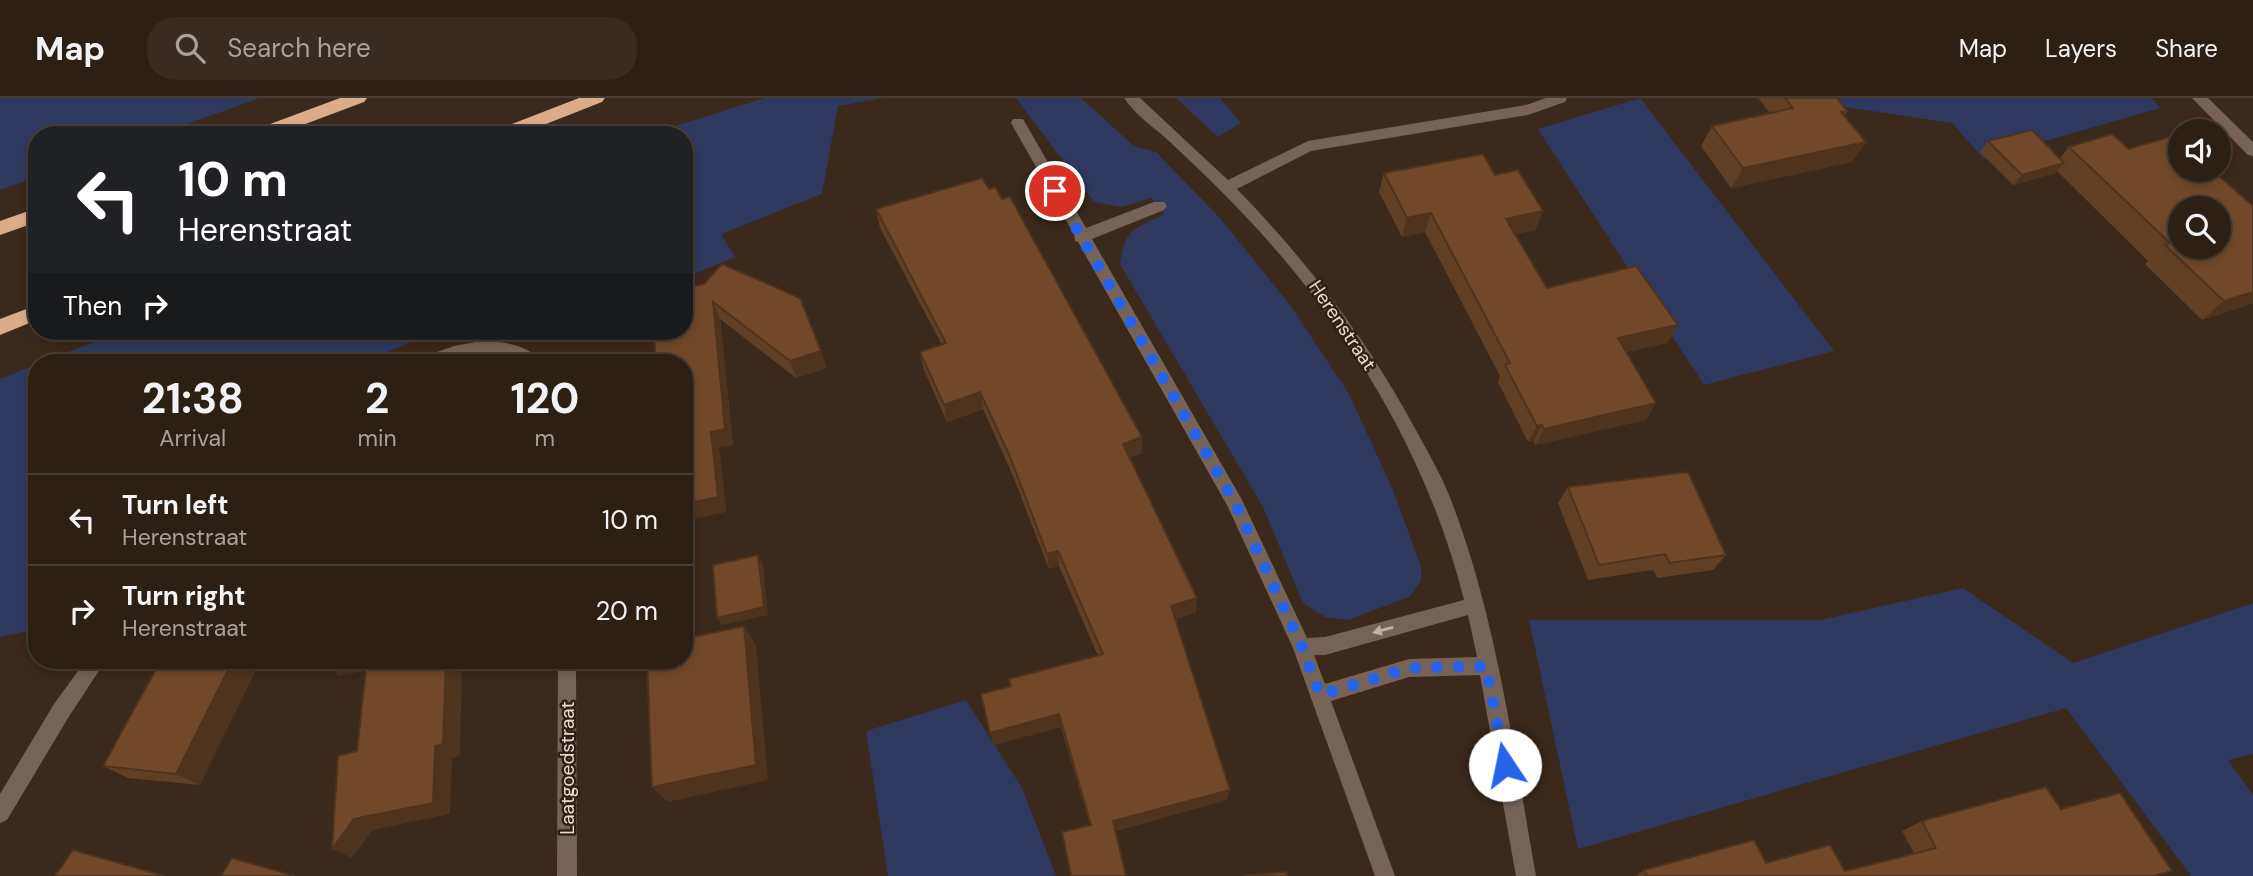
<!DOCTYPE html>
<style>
:root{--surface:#2c1f14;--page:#382c22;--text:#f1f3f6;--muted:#a6a2a0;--line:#483d34}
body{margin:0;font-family:"DM Sans",sans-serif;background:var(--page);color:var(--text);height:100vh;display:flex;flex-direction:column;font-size:26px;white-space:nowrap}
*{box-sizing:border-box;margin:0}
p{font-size:23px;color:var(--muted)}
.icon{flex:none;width:38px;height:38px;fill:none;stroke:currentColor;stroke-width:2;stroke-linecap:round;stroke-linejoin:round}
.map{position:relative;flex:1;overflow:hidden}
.side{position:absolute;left:28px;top:256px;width:665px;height:315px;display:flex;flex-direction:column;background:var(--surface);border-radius:28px;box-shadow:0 4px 10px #0003,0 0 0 2px var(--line)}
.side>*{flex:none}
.banner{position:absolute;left:28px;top:28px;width:665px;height:214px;border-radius:28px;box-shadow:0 4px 10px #0003,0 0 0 2px var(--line);background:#202124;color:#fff;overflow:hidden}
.buttons{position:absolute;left:2168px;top:21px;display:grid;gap:14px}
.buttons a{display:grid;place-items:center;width:63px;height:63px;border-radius:50%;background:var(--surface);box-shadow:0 4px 10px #0003,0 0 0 2px var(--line);font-size:35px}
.pin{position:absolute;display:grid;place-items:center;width:60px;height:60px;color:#fff;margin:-30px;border:4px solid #fff;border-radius:50%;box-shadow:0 2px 7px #0007}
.me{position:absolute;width:77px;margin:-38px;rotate:349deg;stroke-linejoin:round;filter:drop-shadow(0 0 5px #0008)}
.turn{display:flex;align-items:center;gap:24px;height:147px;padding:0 35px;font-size:32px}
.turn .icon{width:91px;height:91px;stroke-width:2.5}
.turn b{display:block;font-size:49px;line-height:60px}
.then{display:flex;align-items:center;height:66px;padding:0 35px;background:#0003;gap:14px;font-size:26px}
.eta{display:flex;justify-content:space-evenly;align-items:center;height:119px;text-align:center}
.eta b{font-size:42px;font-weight:700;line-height:49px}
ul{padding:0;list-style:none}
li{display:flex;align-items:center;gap:21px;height:91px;padding:0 35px;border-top:2px solid var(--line)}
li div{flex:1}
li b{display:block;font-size:26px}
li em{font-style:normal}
header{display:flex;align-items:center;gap:42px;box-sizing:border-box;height:98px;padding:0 35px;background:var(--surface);border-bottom:2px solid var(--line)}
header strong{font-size:33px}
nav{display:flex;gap:38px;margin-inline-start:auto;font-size:24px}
.search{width:490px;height:63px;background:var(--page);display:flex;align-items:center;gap:18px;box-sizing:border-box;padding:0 24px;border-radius:28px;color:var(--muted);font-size:26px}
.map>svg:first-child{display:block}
</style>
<header>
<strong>Map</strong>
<div class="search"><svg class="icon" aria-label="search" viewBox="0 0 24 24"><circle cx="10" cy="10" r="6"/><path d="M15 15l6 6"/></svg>Search here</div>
<nav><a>Map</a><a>Layers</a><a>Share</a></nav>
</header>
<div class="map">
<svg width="2253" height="778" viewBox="0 0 2253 778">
<rect width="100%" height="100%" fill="#3b291b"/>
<g fill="#2f3960">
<path d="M0,0H260L156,37H37V79L0,92Z"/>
<path d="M765,0H884L838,8L822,96L721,136L735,159L684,180V37H647Z"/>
<path d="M1016,0H1081L1134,48L1156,54L1220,120L1290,207L1349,296L1393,392L1421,469V483L1409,499L1348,522L1325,519L1303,505L1263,409L1120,166C1126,128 1134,132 1165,116L1151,100L1121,109L1094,104Z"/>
<path d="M1176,0H1220L1241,25L1218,39Z"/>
<path d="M1640,0L1834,253L1704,287L1538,31Z"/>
<path d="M1838,0H2151L2160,10L1984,61L1952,25L1845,9Z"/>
<path d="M123,233H436L364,264H42Z"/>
<path d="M37,266V531L0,539V281Z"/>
<path d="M1963,490L2073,565L2253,505V656L2228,662L2253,697V778H2191L2066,610L1578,751L1529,522H1820Z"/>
<path d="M966,602L1022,690L1056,778H888L866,633Z"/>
</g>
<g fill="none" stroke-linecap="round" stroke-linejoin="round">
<g fill="#766356" fill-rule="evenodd">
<path d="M1124,0H1140L1228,82L1308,43L1526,7L1546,0H1567L1565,4L1528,17L1311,53L1237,91C1308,164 1369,244 1417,334C1430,358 1445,384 1454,410C1498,528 1514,655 1536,778H1516L1480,577L1409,579L1331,603L1395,778H1375L1293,550L1228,409L1078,144L1075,143L1074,136L1011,25L1013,21H1023L1086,130L1154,104H1164L1167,108L1164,112L1092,141L1241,400L1307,540L1325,539L1464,502C1428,358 1350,230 1249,122C1224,95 1197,69 1170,44C1155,30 1135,17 1124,0ZM1468,517L1477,559L1409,561L1325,586L1314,557H1325Z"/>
<path d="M2192,0H2208L2253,44V58L2248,57Z"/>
<path d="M481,243C500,243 530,246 540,264C521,265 506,256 486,256C464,256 443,265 421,264L423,259L454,248Z"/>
<path d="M86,562H106L68,620L7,722L0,725V696L54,606Z"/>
<path d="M558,562H576L577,778H557Z"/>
</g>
<g fill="#daac8b" fill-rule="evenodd">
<path d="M340,0H367L364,4L276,37H248L251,33Z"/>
<path d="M579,0H605L602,4L518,37H491L494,33Z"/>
<path d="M37,110V124L0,137V123Z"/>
<path d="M37,207V222L0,237V221Z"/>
</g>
</g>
<g fill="#613f24">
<path d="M1758,0H1837L1847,13L1844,18L1866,44L1852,64L1731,90L1701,48L1712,28L1770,15Z"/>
<path d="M1988,43L2060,60L2069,49L2129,51L2253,108V205L2202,222L2145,166L2148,163L2057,73L2055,75L2013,87L1980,54Z"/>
<path d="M1384,75L1495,77L1536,132L1515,136L1547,190L1678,227L1667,245L1626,254L1646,322L1535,347L1534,343L1528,344L1498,284L1500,278L1425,134L1402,139L1379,94Z"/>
<path d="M876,111L1142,339V355L1129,360L1196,514L1175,521L1227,702L1115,733L1126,778H1071L1062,734L1090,727L1061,629L993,647L1011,588L1098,558L1059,468L1049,471L1013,378L983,311L947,324L924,272L920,254L942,247L880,130Z"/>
<path d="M704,186L827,270L796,280L720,221L733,347L719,349L726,414L655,245L632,233H684Z"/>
<path d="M1568,389L1726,457L1713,472L1658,480L1653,472L1588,482L1558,405Z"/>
<path d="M161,562L200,687L128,680L103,668Z"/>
<path d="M2061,711L2157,778H1636L1644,772L1766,765L1845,773L1914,755L1902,733L1922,723Z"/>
</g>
<g fill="#4f331d">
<path d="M1866,44L1852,64L1731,90L1743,70Z"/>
<path d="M2064,65L2055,75L2013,87L2022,77Z"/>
<path d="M1543,113L1536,132L1499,139L1506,121Z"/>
<path d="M1431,115L1425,134L1402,139L1407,120Z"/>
<path d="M2253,194V205L2202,222L2224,203Z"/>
<path d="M713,204L720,221L733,347L719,349L726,414L684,423V406L711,334Z"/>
<path d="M1678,227L1667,245L1609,258L1618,240Z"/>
<path d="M821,253L827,270L796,280L790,263Z"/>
<path d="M980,294L983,311L947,324L944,307Z"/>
<path d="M1656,305L1646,322L1535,347L1544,331Z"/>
<path d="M1542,327L1534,343L1528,344L1537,328Z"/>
<path d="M1142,339V355L1123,362V346Z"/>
<path d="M1058,453L1059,468L1049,471L1047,456Z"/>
<path d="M758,457L763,466L768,517L722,527L717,520Z"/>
<path d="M1197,500L1196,514L1170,522L1171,508Z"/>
<path d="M744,528L756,547L768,682L668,704L652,689Z"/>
<path d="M233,562H261L200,687L176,676Z"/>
<path d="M336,562H376L385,569L339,578L321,565Z"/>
<path d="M446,562H462L460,658L452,660L450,716L373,732L352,760L332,751L354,721L435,648Z"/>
<path d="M1059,616L1061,629L993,647L990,635Z"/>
<path d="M1230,692L1227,702L1113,733V723Z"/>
</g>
<g fill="#71492a" stroke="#4f331d" stroke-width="2" fill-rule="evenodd">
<path d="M1785,0H1837L1847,13L1841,14L1866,44L1743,70L1712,28L1793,10Z"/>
<path d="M2032,32L2064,65L2022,77L1988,43Z"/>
<path d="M2112,36L2129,51L2173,38L2180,44V72H2212L2253,108V194L2224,203L2165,147L2170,145L2069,49ZM2180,110H2219V149H2180Z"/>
<path d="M1483,56L1495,77L1518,72L1543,113L1506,121L1547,190L1636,168L1678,227L1618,240L1656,305L1544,331L1542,327L1537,328L1505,267L1510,265L1431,115L1407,120L1384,75Z"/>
<path d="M982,80L989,91L995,89L1002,101L1010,99L1142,339L1123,346L1197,500L1171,508L1230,692L1113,723L1126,778H1071L1062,734L1091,727L1059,616L990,635L981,596L1011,588L1009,581L1103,556L1058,453L1047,456L1011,361L980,294L944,307L920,254L946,245L876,111Z"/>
<path d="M722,166L800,200L821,253L790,263L713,204L725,331L711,334L718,399L684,406V264H656L654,233H684V190L704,186Z"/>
<path d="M1688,374L1726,457L1670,465L1665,456L1599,467L1568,389Z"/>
<path d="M758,457L764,509L717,520L713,467Z"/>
<path d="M744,528L756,667L652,689L647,562H684V541Z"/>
<path d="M161,562H233L176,676L103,668Z"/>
<path d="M321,562H336L321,565Z"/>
<path d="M367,562H446L443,646L435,648L433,705L354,721L332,751L338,658L357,653Z"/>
<path d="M2046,689L2061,711L2120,695L2172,773L2153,778H1647L1644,772L1754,742L1766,765L1830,747L1845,773L1936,750L1922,723Z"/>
<path d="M73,752L165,778H55Z"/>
<path d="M232,760L295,778H221Z"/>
<path d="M1287,774V778H1243Z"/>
</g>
<defs><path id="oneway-solid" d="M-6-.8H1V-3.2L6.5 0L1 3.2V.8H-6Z" transform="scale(1.75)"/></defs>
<use fill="#bfb1a7" href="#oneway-solid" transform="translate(1383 532) rotate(165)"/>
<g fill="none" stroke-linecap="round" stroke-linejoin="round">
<path stroke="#2563eb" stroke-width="12" stroke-dasharray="0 21.6" d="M1055,93L1235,405L1302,549L1320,597L1409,570L1486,568L1505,667"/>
</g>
<g text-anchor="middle" stroke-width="5" stroke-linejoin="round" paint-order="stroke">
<g font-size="19" fill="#e7dbd3" stroke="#301f12">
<text transform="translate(1343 227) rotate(56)" y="7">Herenstraat</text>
<text transform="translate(567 670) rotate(-90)" y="7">Laatgoedstraat</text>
</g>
</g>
</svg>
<div class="buttons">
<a><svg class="icon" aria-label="sound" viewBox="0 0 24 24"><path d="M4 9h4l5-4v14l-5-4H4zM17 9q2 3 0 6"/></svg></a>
<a><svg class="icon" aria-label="search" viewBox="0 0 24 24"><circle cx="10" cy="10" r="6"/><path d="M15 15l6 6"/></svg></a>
</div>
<div class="pin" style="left:1055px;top:93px;background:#d93025"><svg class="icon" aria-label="arrive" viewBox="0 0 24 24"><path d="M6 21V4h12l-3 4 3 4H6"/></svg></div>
<svg class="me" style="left:1505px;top:667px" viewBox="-20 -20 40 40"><circle r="19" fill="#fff"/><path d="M0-13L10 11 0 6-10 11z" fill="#2563eb"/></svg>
<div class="banner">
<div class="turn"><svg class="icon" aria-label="left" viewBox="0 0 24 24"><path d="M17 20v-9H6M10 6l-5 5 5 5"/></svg><div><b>10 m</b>Herenstraat</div></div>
<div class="then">Then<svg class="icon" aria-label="right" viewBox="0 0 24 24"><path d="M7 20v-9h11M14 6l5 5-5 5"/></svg></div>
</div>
<section class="side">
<div class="eta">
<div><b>21:38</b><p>Arrival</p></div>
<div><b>2</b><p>min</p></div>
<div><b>120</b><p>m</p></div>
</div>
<ul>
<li><svg class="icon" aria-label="left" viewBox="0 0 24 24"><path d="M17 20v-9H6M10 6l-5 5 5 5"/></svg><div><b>Turn left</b><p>Herenstraat</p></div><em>10 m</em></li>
<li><svg class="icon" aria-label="right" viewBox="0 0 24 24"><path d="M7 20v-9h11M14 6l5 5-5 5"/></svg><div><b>Turn right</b><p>Herenstraat</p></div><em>20 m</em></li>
</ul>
</section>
</div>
